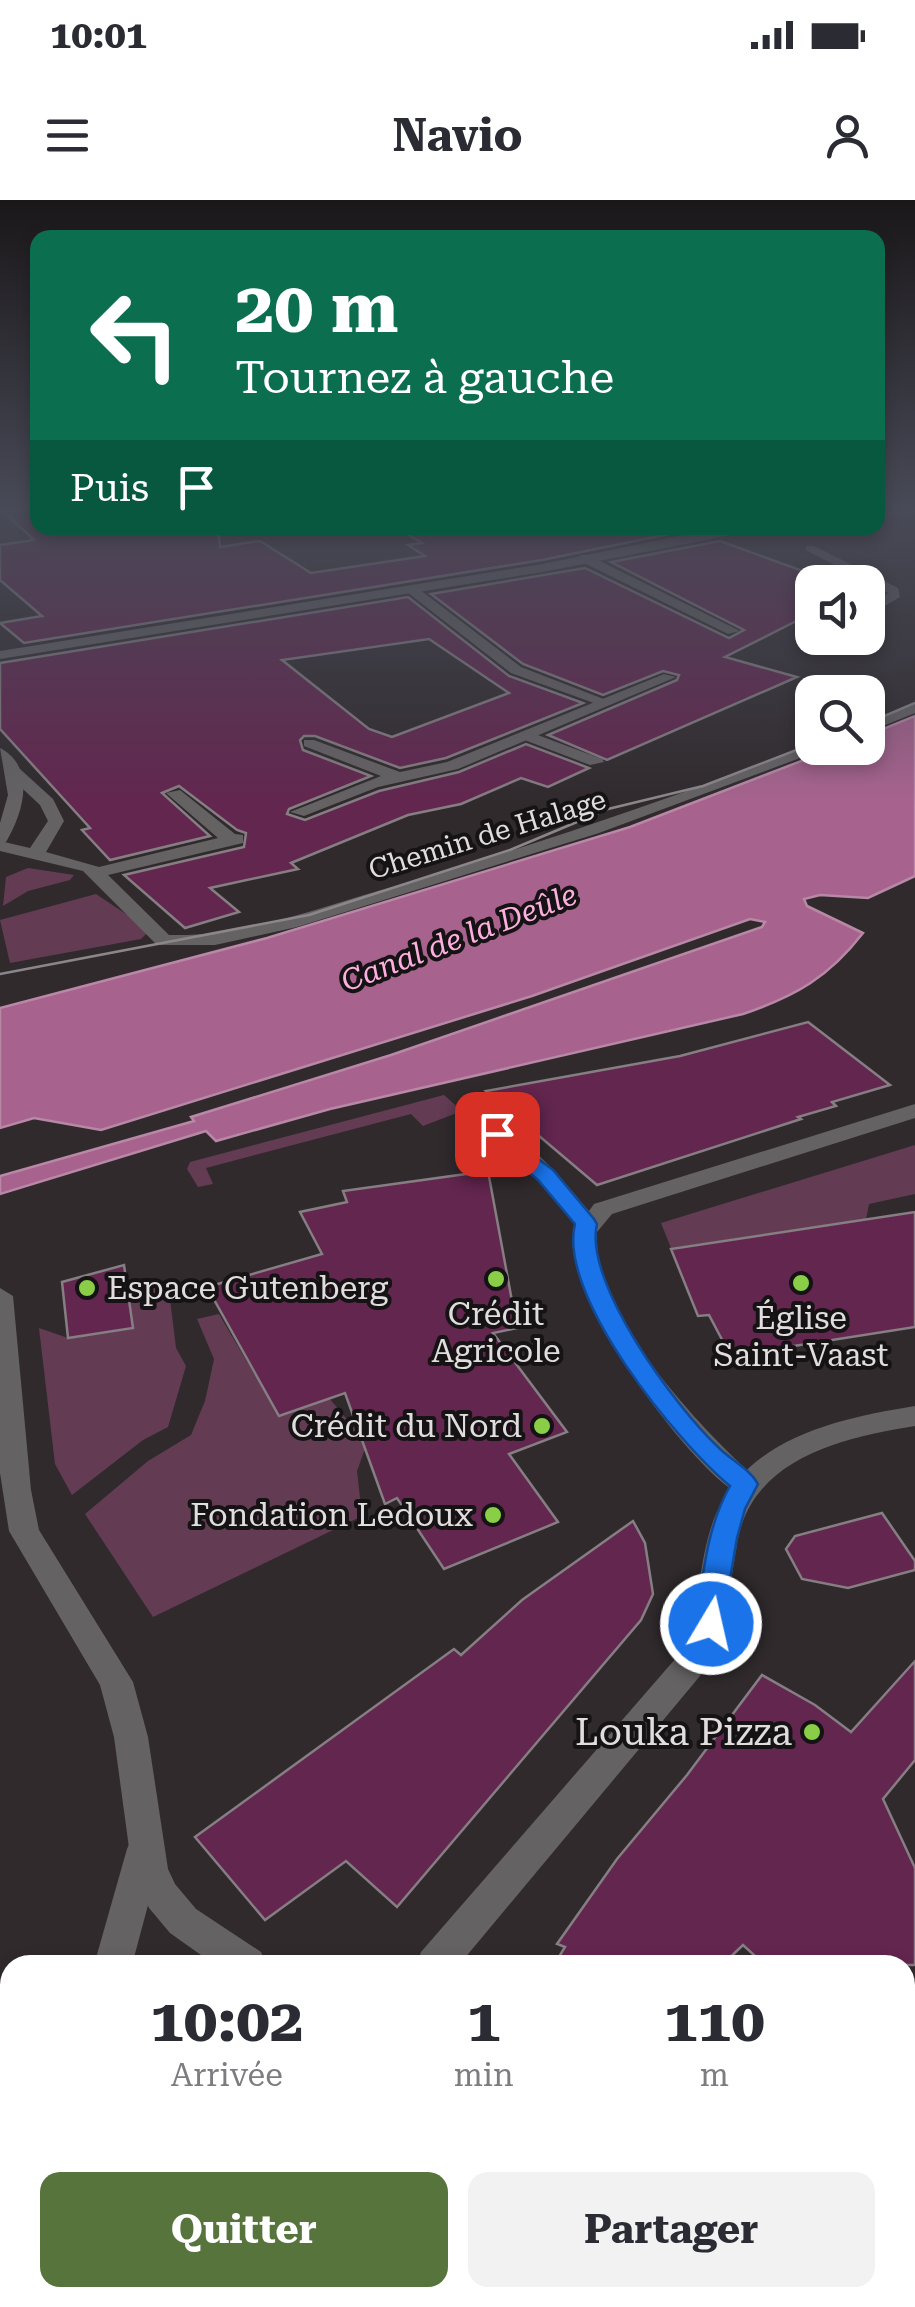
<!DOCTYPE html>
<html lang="fr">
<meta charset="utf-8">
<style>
:root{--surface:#fff;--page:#f2f2f3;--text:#2b2b33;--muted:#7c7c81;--accent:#56743c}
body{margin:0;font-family:"Roboto Serif",serif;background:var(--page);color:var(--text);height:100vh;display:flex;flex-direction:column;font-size:38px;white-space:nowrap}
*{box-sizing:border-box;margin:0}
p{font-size:32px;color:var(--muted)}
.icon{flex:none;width:55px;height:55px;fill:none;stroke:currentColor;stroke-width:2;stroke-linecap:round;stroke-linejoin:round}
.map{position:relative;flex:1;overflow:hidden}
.details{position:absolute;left:0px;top:1755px;width:915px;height:352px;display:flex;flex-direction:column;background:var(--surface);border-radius:30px 30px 0 0;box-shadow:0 5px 15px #0003}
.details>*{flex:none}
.hud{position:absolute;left:30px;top:30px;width:855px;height:305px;border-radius:20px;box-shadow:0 5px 15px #0003;background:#0b6e4f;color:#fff;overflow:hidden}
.controls{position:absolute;left:795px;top:365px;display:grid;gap:20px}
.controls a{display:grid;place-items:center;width:90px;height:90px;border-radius:20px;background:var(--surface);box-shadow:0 5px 15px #0003;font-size:50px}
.pin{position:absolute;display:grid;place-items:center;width:85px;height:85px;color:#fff;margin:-42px;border-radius:20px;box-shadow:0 5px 15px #0006}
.me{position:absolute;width:110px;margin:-55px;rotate:9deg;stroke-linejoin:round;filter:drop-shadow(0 0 8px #0008)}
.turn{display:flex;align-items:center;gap:35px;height:210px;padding:0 40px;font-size:45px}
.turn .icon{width:130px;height:130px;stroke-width:2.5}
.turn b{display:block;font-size:70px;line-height:85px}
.then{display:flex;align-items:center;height:95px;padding:0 40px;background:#0003;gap:20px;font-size:38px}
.eta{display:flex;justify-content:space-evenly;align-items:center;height:170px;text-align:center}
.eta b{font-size:60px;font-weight:700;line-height:70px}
.primary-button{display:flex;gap:20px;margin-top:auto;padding:20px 40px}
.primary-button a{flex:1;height:115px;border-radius:20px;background:var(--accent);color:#fff;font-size:40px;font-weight:700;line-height:115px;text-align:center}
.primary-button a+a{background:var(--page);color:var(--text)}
.status{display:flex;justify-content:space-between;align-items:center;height:70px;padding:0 50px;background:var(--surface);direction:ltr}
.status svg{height:28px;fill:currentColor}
header{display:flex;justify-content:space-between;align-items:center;height:130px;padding:0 40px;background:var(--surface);font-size:45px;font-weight:700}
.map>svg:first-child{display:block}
</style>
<div class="status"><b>10:01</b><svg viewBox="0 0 49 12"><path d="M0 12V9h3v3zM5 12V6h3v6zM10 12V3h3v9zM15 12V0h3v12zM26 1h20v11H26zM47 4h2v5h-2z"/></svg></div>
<header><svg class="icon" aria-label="menu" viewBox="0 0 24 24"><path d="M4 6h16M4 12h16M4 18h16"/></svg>Navio<svg class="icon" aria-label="person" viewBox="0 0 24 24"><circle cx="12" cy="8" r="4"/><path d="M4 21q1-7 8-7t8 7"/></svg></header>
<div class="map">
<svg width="915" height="2107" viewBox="0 0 915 2107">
<rect width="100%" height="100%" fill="#302a2d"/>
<g fill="#633c54">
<path d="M28,668L74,675L70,680L28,691L3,706L6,677Z"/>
<path d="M96,694L150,730L141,739L10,763L0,720Z"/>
<path d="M444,895L462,911L423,926L411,914L206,968L213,984L198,987L187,969L190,962Z"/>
<path d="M915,945V994L869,1004L866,1019L671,1048L661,1023Z"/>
<path d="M168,1083L176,1148L186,1166L168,1227L143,1240L72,1295L55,1264L39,1128L68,1138L133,1128L128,1091Z"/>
<path d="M219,1114L279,1216L329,1198L367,1243L357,1271L362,1316L153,1417L85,1314L148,1261L191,1235L205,1201L214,1159L197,1119Z"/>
</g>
<path fill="#a7638e" stroke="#b888a6" stroke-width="2.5" d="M915,516V676L868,698L820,695L804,699L807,706L863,733C829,777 796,796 743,814L330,909L216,941L206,931L0,994V976L194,921L191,917L391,855L762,727L765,722L750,719L532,796L101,930L34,918L0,928V808L267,738L630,627L835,548H868V535Z"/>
<g fill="#63264f" stroke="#857e82" stroke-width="2.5" fill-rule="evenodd">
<path d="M2,310H38V328H218L220,347L260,341L311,373L425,356L408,345L422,343L397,328L689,330L542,360L24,443L0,423L42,416L0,380V345L34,340Z"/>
<path d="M720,341L833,382H812V413L725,457L797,477L607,560L548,535L677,480L679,475L663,471L603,495L523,464L431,394L585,368L729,438L744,430L611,362Z"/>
<path d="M408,397L509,476L583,503L446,558L400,568L315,536H304L300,540L303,550L371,576L289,609L287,614L305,620L379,591L459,572L526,544L589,568L548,587L521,578L461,604L408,615L291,663L298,669L210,688L239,712L185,728L124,675L244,647L246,633L237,630L179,586L162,593L210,636L110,660L82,630L90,628L0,529V463ZM429,439L509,493L392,537L369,529L282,460Z"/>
<path d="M808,822L890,885L832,902L836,906L798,917L801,919L597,985L486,891L680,856Z"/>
<path d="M488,971L517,1128L493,1133L567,1232L509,1254L558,1322L444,1369L397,1298L385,1304L345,1193L279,1216L207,1087L322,1054L300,1012L347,1002L343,991Z"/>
<path d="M915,1012V1127L743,1154L728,1151L709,1115L698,1116L671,1049Z"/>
<path d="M124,1065L133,1128L68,1138L62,1082Z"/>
<path d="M882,1313L915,1361V1370L848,1388L802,1379L786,1349L795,1336Z"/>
<path d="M633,1321L645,1343L653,1394L641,1420L397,1707L346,1661L265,1720L195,1637L454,1449L461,1455L522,1400Z"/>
<path d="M915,1461V1560L883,1599L915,1668V1765H765L743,1745L722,1765H554L565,1747L557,1744L617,1659L687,1575L762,1475L815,1505L851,1532Z"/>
</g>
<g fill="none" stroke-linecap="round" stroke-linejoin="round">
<g fill="#656264" fill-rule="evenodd">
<path d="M806,346H814L898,388L900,397L868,416V407L888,393L806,350Z"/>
<path d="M664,474L676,477L458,569L378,587L304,616L290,612L381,576L304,546V540H314L400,572L447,562Z"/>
</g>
<g fill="#656264" fill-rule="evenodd">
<path d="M580,355H588L740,431L728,434L580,361Z"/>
<path d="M407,386H415L521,467L614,503L602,506L511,473L407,392Z"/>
<path d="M915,504V513L868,532V523Z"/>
<path d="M527,531L602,559L604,562L590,565L522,539V533Z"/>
<path d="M812,545L827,548L599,633L297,727L215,745H157L83,671L0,651V641L30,648L48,621L40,605L8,575V569H20L53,599L64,621L46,652L99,667L218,638L166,593L180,590L235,634L243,635V643L108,675L169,735C241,737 309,711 378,691C525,649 669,599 812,545Z"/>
<path d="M915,904V918L612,1014L597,1032C597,1042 597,1053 599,1063C612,1132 703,1231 755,1277L760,1284L755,1291C747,1294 741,1295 733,1290C686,1261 550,1081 576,1026L538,980L486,934L489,929C518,922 571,990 589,1011L594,1004Z"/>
<path d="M145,1633L158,1638L163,1649L132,1765H94L127,1649L132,1638Z"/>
<path d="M10,1886V1929L0,1934V1891Z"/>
</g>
<g fill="#656264" fill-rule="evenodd">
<path d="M915,310V315L878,317V311Z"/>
<path d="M737,328H767L543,372L0,459V451L543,364L688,334Z"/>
<path d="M0,548C37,567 23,614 6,642L0,643V623L8,595Z"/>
<path d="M0,1088L13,1096L31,1290L39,1330L133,1482L148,1537L168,1669L175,1684L196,1709L261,1752L266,1765H215L170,1733L149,1708L132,1670L114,1537L100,1485L9,1331L0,1273Z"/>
<path d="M915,1206V1226C842,1238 751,1258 737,1344C729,1393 724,1432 700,1476L459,1765H416L421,1752L676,1458C698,1419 697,1380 708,1338C732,1242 829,1220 915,1206Z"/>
<path d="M561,2098H608L612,2107H564Z"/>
</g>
<g stroke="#8b8689" stroke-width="2.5">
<path d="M868,523L915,503"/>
<path d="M0,774L309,715L510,650L608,609L703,586L812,544"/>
</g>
</g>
<linearGradient id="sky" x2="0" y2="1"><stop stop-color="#1a1719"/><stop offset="0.51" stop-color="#484a57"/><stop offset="1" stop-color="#484a57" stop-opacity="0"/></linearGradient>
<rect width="915" height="605" fill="url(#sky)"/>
<path fill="#1a73e8" stroke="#114b97" stroke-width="2.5" d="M497,928L553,970L594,1019L597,1024C583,1082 676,1208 719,1248C731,1260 750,1269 758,1284L745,1309L737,1338L721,1432L711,1436L701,1432L696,1424C703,1376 706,1329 730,1286C678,1243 557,1096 575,1024L538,980L490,939L487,934L490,930Z"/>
<g fill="#8ace47" stroke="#161315" stroke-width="4">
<circle cx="496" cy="1079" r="10"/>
<circle cx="801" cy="1083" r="10"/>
<circle cx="87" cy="1088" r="10"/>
<circle cx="542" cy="1226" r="10"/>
<circle cx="493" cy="1315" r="10"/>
<circle cx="812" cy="1532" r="10"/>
</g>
<g text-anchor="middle" stroke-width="8" stroke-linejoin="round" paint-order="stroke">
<g font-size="28" fill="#e1dddf" stroke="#161315">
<text transform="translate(487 634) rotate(-17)" y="10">Chemin de Halage</text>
</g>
<g font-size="30" font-style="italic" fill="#fdb0df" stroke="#161315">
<text transform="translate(459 738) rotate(-21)" y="10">Canal de la Deûle</text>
</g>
<g font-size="32" fill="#e1dddf" stroke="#161315">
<text x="107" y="1099" text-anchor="start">Espace Gutenberg</text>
<text x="496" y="1125">Crédit<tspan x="496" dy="37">Agricole</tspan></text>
<text x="801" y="1129">Église<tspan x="801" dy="37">Saint-Vaast</tspan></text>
<text x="522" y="1237" text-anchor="end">Crédit du Nord</text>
<text x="473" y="1326" text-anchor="end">Fondation Ledoux</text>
</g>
<g font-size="38" fill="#e1dddf" stroke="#161315" text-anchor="end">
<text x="792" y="1545">Louka Pizza</text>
</g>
</g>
</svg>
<div class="controls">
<a><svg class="icon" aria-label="sound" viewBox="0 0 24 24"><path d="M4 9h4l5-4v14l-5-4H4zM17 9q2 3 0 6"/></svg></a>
<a><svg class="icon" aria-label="search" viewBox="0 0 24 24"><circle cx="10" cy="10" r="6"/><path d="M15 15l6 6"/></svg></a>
</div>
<div class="pin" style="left:497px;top:934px;background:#d93025"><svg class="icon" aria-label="arrive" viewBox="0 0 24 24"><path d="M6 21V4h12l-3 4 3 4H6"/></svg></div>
<svg class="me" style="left:711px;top:1424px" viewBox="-20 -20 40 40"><circle r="17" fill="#1a73e8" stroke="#fff" stroke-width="3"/><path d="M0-11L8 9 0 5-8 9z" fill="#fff"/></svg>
<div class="hud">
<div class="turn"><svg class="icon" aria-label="left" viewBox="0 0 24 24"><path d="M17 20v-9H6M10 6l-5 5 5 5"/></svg><div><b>20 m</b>Tournez à gauche</div></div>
<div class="then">Puis<svg class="icon" aria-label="arrive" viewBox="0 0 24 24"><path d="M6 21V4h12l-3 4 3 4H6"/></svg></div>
</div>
<section class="details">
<div class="eta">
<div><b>10:02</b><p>Arrivée</p></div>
<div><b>1</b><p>min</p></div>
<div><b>110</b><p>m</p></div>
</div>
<div class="primary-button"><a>Quitter</a><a>Partager</a></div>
</section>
</div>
